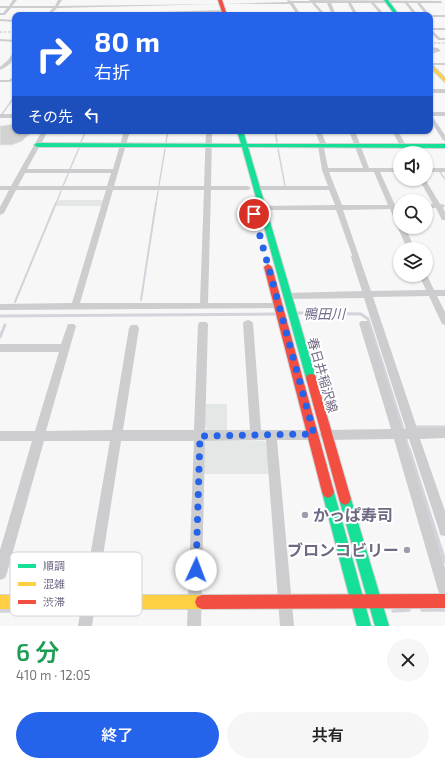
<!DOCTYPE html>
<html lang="ja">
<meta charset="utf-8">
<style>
:root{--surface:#fff;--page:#f6f6f6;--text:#222;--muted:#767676;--accent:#2563eb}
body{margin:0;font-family:"Exo 2","Noto Sans JP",sans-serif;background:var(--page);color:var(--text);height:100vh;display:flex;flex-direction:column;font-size:15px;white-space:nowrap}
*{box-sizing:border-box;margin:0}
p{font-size:13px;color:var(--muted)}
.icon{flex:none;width:22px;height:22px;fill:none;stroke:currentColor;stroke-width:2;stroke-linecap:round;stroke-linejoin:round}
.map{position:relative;height:626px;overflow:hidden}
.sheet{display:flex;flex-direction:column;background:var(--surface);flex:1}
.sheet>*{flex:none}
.top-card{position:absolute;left:12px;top:12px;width:421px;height:122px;border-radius:8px;box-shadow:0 1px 3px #0004;background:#2563eb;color:#fff;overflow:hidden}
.controls{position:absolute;left:393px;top:146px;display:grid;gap:8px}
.controls a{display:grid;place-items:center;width:40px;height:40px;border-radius:50%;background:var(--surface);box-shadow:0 1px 3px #0004;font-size:20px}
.pin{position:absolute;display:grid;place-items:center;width:34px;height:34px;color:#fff;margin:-17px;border:2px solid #fff;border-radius:50%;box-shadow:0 1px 4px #0007}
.me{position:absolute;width:44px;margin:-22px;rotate:2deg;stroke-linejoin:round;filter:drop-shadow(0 0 3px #0008)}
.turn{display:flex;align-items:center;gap:14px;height:84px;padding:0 16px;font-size:18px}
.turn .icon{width:52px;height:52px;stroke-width:2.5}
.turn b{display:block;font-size:28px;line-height:34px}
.then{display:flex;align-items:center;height:38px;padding:0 16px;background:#0003;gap:8px;font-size:15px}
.round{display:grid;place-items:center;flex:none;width:42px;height:42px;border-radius:21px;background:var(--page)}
.summary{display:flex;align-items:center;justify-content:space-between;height:68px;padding:0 16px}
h1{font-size:24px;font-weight:600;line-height:30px;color:#1e9e55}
.cta{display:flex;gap:8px;margin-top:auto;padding:8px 16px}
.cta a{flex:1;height:46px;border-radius:24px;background:var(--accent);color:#fff;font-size:16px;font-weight:600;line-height:46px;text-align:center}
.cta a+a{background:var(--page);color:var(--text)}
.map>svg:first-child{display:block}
</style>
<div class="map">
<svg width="445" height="626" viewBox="0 0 445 626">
<rect width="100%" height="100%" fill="#f6f7f6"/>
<g fill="#e3e8e6">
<path d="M59,200H103L102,206H56Z"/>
<path d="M205,404H227V431H208L205,427Z"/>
<path d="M207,441H265L268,444L270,474H204V444Z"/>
</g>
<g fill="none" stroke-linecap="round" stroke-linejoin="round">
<g stroke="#d4d3db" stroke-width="1.5">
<path d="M2,114L15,96"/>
<path d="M275,131L277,142"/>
<path d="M81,142L86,131"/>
<path d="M166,142L168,131"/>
<path d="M278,149L285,186"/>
<path d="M70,169L79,148"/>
<path d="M440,172L445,179"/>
<path d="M159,185L165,149"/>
<path d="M63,186L69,172"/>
<path d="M56,204L61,191"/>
<path d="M156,204L158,191"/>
</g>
<g stroke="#d4d3db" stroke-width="2">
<path d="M141,300L156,203"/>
<path d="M15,302L56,203"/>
</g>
<g stroke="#d4d3db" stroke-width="3">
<path d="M297,313L361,314L368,319L404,432"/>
<path d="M0,316L276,314"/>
<path d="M0,337L5,325"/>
<path d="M417,427H445"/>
<path d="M405,437L409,450"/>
</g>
<g stroke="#d4d3db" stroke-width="3.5">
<path d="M409,449L445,562"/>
<path d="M422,610H445"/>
<path d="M0,611H58"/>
<path d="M393,611L409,610"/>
</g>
</g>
<path fill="#d2d2d3" stroke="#e6e6e6" d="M15,124V131H33L22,141L12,145H0V126Z"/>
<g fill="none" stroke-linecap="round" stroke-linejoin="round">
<g stroke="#d2d3d4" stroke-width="2">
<g id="fast">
<path d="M384,0H388L399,15H395Z"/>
<path d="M237,131H243L247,144H445V148L248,147L316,378L315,381L311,382L307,381L306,378L242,147H37L34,145L37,143L241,144Z"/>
<path d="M328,486L332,488L334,492L371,626H357L322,492L324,488Z"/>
<path d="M345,493L349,495L351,499L389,626H375L339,499L341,495Z"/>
</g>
</g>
<g stroke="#d2d3d4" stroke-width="2">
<g id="slow">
<path d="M430,63L445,78V82L430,67Z"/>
<path d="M0,595H202L207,597L209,602L207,607L202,609H0Z"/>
</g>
</g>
<g stroke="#d2d3d4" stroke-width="2">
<g id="jam">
<path d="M218,0H222L227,15H223Z"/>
<path d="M268,264L272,267L334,492L332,496L328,498L324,496L322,492L264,267Z"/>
<path d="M311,374L315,375L316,378L351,499L349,503L345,505L341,503L339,499L306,378L307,375Z"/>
<path d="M445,594V608L202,609L197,607L195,602L197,597L202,595Z"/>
</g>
</g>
<g fill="#cdcccf" fill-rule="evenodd">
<path d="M13,0H17L12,6H55L58,0H62L58,6L223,4L57,8L50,15H46L53,8H11L5,15H0V13H3L7,8H0V6H9Z"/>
<path d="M287,0L292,1H310L309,0L441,1L442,3H420L430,15H445V17H430V15H426L417,3H408L418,15H414L405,3H374L385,15H381L371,3H351L358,15H354L348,3H331L336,15H332L327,3H315L326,15H322L312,3H293L301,15H297L290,4H223L288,2Z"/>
<path d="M224,10L225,12L153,13L155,12Z"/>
<path d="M228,13L268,14L270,15H227Z"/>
<path d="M15,14H38L40,15L14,16Z"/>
<path d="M0,19L15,20V22L0,21Z"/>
<path d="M430,28H445V30H432L440,38H445V40H438L430,32Z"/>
<path d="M0,39L15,40V42L0,41Z"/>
<path d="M430,47L438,48L441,51L430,54V52L435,51L430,49Z"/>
<path d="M13,53H15C15,61 7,67 0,70V67L8,60Z"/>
<rect x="430" y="63" width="15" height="2"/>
<path d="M15,76V79L10,82H0V80H9Z"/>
<rect x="430" y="89" width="15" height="4"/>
<path d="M430,112H445V116H432L445,135V141L443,140L430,120Z"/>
<rect x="0" y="114" width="15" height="4"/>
<path d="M42,131H48L27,169H113L124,131H130L114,186H204L206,131H212L211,186H248L251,188L248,190H211L208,303H279L283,306L282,308L0,310V304L72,303L106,190H16L4,213L0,215V207L9,190H0V186H11ZM25,173H111L107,186H18ZM113,190H204L200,303H80Z"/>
<path d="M315,131H321L327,146L324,148L328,168H363L349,131H355L369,168H400V172H380L395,205H400V209H397L400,216V227H405L415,249H407L390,209L343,210L371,291L426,290L419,275H426V273L434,290H445V296H437L445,312V325L442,324L429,296L373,297L417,428H445V438L420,439L445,511V536L440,535L439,530L409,439H405L445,568V597L440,595L438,590L394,439L326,440L322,439L320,435L322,431L326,430L391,429L359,323L361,321H367L369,323L402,429H406L364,298L287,299L283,296L287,293L362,291L351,257L352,255L336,210H261L257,208L261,206L335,205L329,190H256L253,188L256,186H328L322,170L318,146L320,144ZM329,172H374L388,205H342Z"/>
<path d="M392,131H398L410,153H404Z"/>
<rect x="426" y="168" width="19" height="4"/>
<path d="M419,179H425L440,204L445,205L443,208L445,212V220H442L436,208H426V204H433Z"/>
<path d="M248,320L251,321L253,323L261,430H314L318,431L320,435L318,439L314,440H277L294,626H280L266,440L205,441L201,626H187L194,441H121L92,626H78L110,441H44L7,573L5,578L0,580V550L32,441H0V431H35L59,352H0V344H61L68,324H74L76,326L46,431L112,430L129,328L131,325H137L139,328L123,430H194L198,324L200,322H206L208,324L205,430H250L243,323L245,321Z"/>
</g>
<use href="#fast" fill="#16e098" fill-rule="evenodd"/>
<use href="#slow" fill="#ffcf43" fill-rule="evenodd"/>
<use href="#jam" fill="#f24e42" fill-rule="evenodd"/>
<g stroke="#c4c3c6" stroke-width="1" stroke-dasharray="2.5 1.5" stroke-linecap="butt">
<path d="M0,32H15"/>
<path d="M430,43H445"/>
</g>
</g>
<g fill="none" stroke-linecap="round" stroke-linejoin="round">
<path stroke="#2563eb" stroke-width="7" stroke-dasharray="0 12.6" d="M196,570L200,436L314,434L254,214"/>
</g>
<g fill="#a09bac" stroke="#fff" stroke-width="1.5">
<circle cx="305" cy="515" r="4"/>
<circle cx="407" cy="550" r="4"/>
</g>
<g text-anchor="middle" stroke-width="4" stroke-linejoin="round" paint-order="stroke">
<g font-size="13" fill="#716984" stroke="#fff">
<text transform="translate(323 375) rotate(74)" y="5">春日井稲沢線</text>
</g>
<g font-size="14" font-style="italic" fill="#736f8d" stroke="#fff">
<text x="324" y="319">鴨田川</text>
</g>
<g font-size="16" font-weight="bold" fill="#716984" stroke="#fff" text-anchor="start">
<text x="313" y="521">かっぱ寿司</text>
<text x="399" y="556" text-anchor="end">ブロンコビリー</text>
</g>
</g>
<rect x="10" y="552" width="132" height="64" rx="6" fill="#fff" stroke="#d4d2da" stroke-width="1"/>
<rect x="18" y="564" width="18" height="4" fill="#16e098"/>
<rect x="18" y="582" width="18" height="4" fill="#ffcf43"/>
<rect x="18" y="600" width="18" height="4" fill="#f24e42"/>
<g font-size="11" fill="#716984">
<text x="43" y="570">順調</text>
<text x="43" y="588">混雑</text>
<text x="43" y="606">渋滞</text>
</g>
</svg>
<div class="controls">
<a><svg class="icon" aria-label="sound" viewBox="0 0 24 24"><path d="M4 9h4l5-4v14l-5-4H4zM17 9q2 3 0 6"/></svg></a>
<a><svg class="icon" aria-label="search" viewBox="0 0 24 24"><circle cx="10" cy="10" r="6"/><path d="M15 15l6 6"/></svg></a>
<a><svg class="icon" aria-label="layers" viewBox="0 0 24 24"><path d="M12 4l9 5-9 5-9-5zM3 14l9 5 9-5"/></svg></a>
</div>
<div class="pin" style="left:254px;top:214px;background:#d93025"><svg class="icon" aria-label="arrive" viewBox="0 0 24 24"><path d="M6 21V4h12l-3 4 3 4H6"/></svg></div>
<svg class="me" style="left:196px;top:570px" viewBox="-20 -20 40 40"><circle r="19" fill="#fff"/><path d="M0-13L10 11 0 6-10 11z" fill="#2563eb"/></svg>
<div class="top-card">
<div class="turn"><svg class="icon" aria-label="right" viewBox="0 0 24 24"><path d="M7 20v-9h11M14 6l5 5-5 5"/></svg><div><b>80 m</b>右折</div></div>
<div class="then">その先<svg class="icon" aria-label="left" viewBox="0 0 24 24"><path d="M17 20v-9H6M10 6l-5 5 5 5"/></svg></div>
</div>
</div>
<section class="sheet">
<div class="summary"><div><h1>6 分</h1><p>410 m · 12:05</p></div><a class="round"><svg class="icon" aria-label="close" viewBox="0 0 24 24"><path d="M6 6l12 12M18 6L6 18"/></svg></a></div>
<div class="cta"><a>終了</a><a>共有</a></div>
</section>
